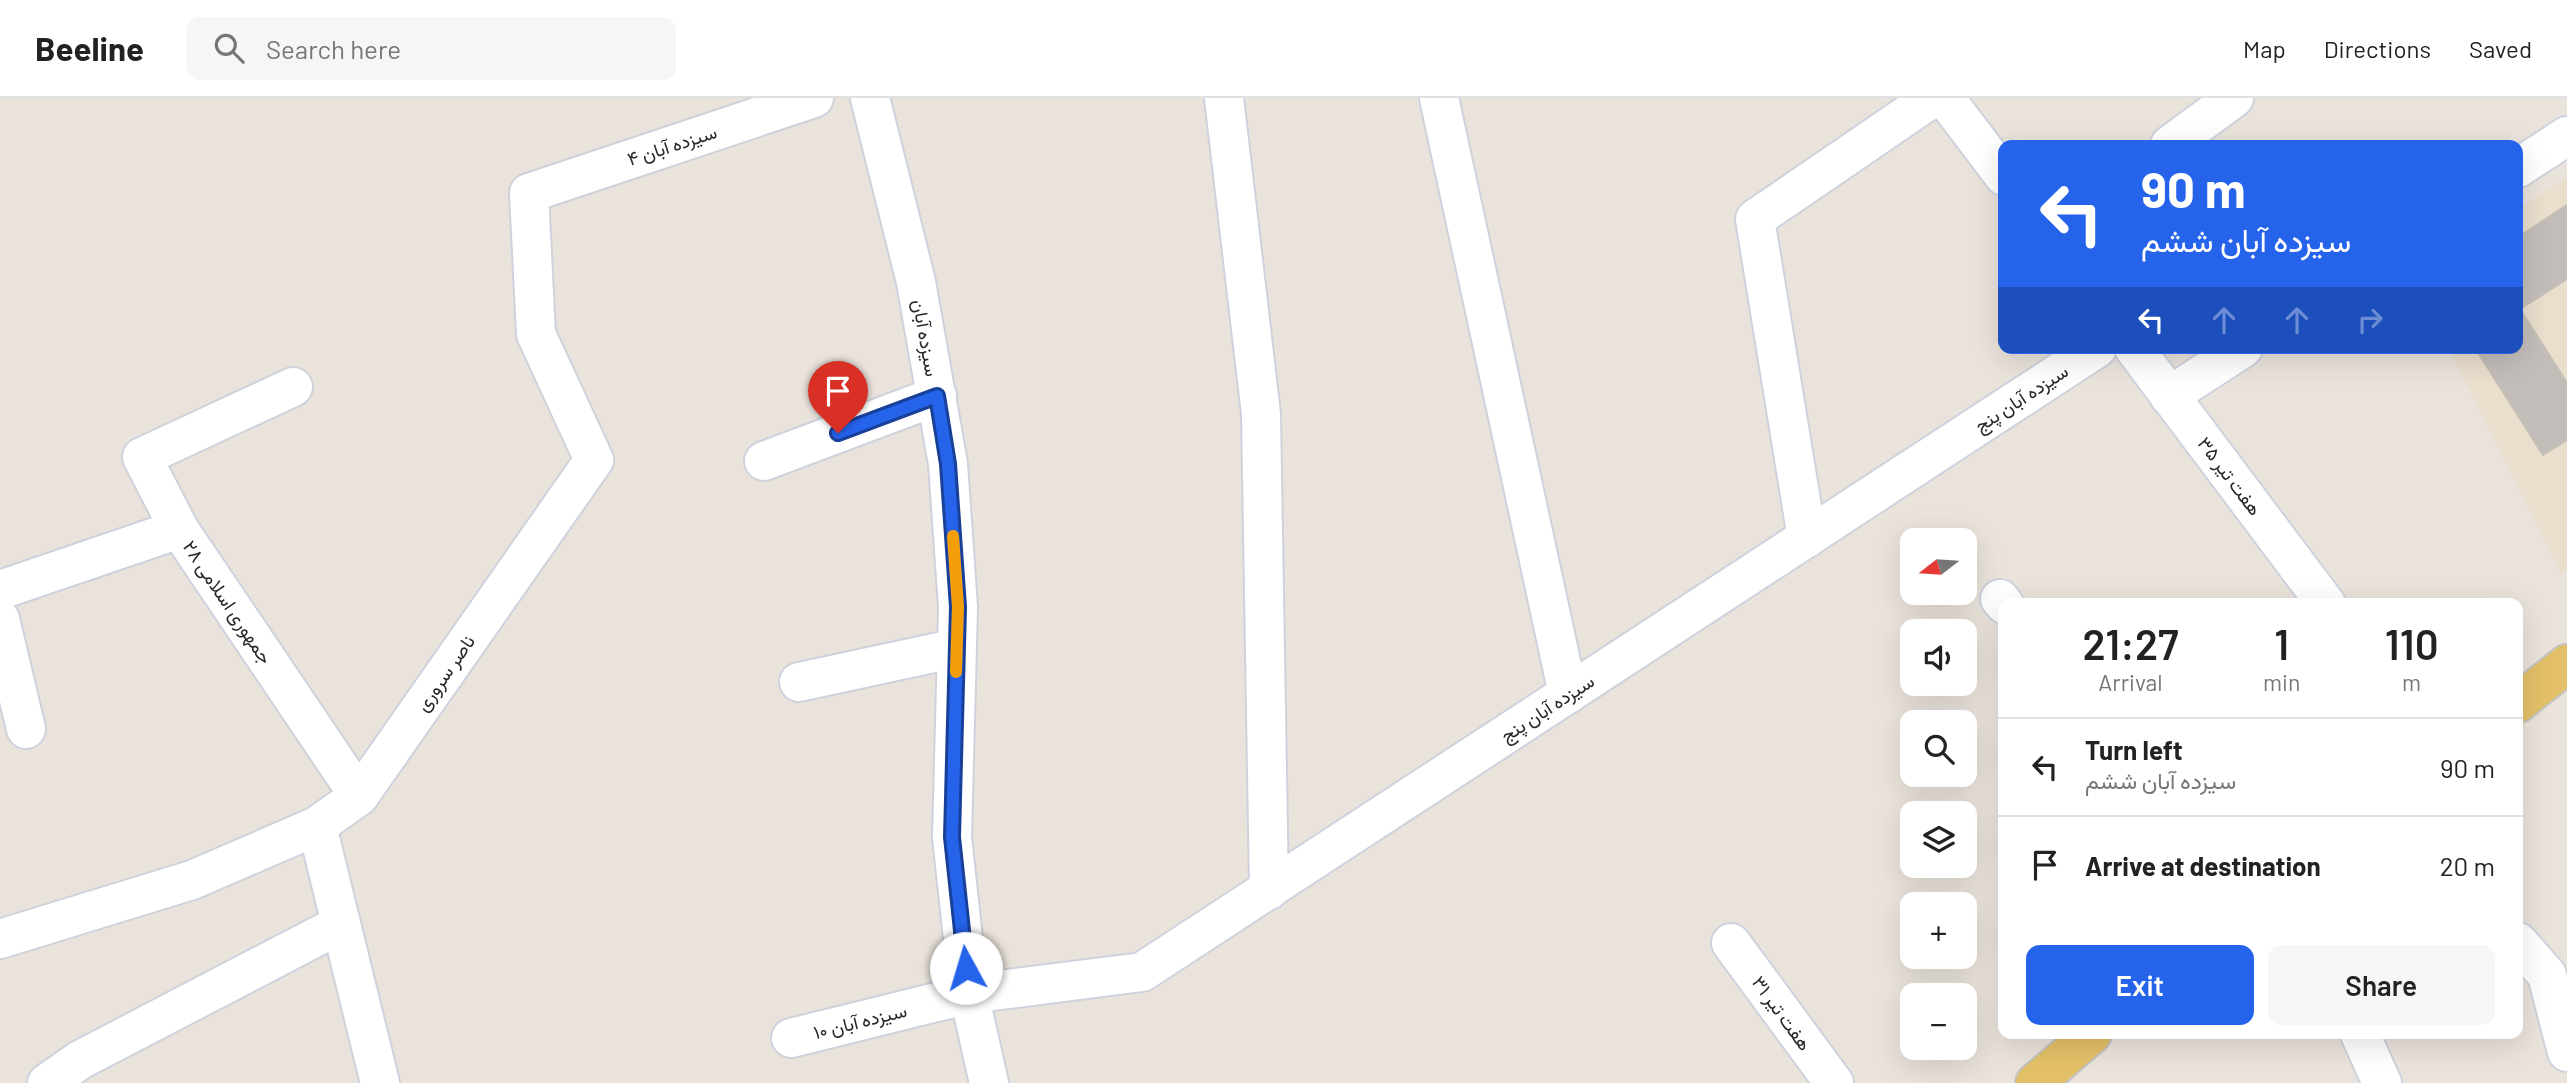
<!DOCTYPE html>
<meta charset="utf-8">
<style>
:root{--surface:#fff;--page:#f6f6f6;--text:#222;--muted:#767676;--line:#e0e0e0;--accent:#2563eb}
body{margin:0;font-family:Barlow,Vazirmatn,sans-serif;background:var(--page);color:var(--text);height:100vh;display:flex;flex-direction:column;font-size:26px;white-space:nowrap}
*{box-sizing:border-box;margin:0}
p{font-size:23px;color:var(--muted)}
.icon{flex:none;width:38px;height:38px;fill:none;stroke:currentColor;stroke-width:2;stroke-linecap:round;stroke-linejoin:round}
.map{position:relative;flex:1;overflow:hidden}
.panel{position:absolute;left:1998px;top:500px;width:525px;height:441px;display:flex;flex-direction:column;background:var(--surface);border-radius:14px;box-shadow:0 7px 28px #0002}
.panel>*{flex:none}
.top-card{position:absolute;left:1998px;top:42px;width:525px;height:214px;border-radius:14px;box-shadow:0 7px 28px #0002;background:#2563eb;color:#fff;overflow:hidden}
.needle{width:46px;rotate:253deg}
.buttons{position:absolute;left:1900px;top:430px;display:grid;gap:14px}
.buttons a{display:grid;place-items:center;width:77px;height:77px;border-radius:14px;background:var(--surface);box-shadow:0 7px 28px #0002;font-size:35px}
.pin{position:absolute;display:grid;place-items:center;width:60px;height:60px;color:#fff;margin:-72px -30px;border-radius:50% 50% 50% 0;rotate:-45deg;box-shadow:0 0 7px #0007}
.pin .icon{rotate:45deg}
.me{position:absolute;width:77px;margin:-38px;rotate:354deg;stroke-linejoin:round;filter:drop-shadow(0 0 5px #0008)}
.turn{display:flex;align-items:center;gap:24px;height:147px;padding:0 28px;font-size:32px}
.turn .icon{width:91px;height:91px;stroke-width:2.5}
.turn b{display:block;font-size:49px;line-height:60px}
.lanes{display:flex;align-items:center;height:66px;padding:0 28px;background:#0003;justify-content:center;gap:35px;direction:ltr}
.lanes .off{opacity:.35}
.eta{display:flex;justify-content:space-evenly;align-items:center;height:119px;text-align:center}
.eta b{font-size:42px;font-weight:600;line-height:49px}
.action{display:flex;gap:14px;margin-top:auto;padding:14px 28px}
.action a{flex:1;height:80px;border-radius:14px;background:var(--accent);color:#fff;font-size:28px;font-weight:600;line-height:80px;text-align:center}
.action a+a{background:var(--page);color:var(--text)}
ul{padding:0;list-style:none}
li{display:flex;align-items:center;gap:21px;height:98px;padding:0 28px;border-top:2px solid var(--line)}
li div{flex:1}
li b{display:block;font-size:26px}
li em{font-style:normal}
header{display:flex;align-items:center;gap:42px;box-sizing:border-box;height:98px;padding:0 35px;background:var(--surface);border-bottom:2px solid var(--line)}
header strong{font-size:33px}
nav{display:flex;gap:38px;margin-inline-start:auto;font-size:24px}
.search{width:490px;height:63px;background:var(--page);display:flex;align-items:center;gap:18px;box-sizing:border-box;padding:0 24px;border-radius:14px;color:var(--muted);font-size:26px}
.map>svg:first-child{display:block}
</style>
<header>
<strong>Beeline</strong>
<div class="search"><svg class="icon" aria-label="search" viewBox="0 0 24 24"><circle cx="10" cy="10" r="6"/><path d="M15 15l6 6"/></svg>Search here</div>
<nav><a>Map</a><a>Directions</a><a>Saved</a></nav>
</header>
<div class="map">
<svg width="2567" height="985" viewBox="0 0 2567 985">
<rect width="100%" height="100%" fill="#eae3dc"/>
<path fill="#eadfcd" d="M2567,78V472L2561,476L2448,250H2518V112Z"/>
<path fill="#c2bdb9" stroke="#c5bfb6" stroke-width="2" d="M2567,107V181L2520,211L2567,285V342L2543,357L2475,250H2518V139Z"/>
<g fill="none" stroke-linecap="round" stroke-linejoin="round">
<g stroke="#ced2dd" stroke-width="42">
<g id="minor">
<path d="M870,0L916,184L948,366L958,509L952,739L969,896L989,985"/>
<path d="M1224,0L1261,316L1269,792"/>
<path d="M1439,0L1568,596"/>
<path d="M1945,0L2004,78"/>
<path d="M2170,47L2234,0"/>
<path d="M2518,70L2567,38"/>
<path d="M2134,250L2326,506"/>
<path d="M2169,298L2243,250"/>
<path d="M764,363L937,298"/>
<path d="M179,431L142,359L293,289"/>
<path d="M1807,440L1755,121L1932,0"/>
<path d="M0,492L179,431L359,698"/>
<path d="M2000,501L2004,506"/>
<path d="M0,521L26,631"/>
<path d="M799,584L957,550"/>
<path d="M317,728L380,985"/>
<path d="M0,841L192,782L317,728L359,698L594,362L536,236L529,95L814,0"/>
<path d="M2518,844L2547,877L2567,954"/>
<path d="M1731,845L1834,985"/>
<path d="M2360,936L2382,985"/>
<path d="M791,940L969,896L1142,874L2097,250"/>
<path d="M47,985L80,962L341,826"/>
</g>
</g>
<g stroke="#c3c3c3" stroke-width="42">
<g id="major">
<path d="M2518,605L2567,566"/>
<path d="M2035,985L2092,936"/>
</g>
</g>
<use href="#minor" stroke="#fff" stroke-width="38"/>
<use href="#major" stroke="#e3c068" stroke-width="38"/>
</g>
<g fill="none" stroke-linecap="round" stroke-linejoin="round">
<g stroke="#184099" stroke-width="18">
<path id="route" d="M838,335L937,298L948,366L958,509L952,739L966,870"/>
</g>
<use href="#route" stroke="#2563eb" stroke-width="12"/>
<path stroke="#f59e0b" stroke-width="12" d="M953,438L958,509L956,574"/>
</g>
<g text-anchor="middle" stroke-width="5" stroke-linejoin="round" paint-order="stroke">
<g font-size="19" fill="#292929" stroke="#fff">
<text transform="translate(672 47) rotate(-18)" y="7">سیزده آبان ۴</text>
<text transform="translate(926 240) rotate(80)" y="7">سیزده آبان</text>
<text transform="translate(2021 300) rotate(-33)" y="7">سیزده آبان پنج</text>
<text transform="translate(2230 378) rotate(53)" y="7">هفت تیر ۳۵</text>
<text transform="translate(228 504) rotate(56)" y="7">جمهوری اسلامی ۲۸</text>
<text transform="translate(445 575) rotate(-55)" y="7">ناصر سروری</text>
<text transform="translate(1547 610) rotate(-33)" y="7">سیزده آبان پنج</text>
<text transform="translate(1782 915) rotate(54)" y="7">هفت تیر ۳۱</text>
<text transform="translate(860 923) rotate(-14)" y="7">سیزده آبان ۱۰</text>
</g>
</g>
</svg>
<div class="buttons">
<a><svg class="needle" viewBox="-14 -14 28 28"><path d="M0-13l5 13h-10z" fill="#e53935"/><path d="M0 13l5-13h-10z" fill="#767676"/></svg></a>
<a><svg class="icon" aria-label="sound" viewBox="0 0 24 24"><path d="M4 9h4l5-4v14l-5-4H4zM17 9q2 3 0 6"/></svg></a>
<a><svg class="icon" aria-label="search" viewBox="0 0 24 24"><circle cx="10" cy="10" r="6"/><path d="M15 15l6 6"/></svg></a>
<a><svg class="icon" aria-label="layers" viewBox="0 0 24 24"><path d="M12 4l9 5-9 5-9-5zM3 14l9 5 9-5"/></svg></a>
<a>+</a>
<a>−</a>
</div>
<div class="pin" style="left:838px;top:335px;background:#d93025"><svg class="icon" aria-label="arrive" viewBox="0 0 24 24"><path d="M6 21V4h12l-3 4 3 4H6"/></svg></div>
<svg class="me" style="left:966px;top:870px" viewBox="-20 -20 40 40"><circle r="19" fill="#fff"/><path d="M0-13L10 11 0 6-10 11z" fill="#2563eb"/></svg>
<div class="top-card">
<div class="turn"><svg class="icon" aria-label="left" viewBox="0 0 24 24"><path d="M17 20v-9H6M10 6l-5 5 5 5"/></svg><div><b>90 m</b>سیزده آبان ششم</div></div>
<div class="lanes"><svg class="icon" aria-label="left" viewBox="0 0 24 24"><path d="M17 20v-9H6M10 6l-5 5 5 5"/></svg><svg class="icon off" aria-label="ahead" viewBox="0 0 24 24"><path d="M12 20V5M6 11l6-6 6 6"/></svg><svg class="icon off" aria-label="ahead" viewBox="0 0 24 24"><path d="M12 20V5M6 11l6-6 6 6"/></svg><svg class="icon off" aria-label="right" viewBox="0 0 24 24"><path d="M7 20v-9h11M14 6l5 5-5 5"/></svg></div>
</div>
<section class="panel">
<div class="eta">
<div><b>21:27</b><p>Arrival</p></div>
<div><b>1</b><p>min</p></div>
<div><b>110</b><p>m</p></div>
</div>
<ul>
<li><svg class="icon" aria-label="left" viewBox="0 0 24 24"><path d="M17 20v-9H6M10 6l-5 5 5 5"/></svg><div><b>Turn left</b><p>سیزده آبان ششم</p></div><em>90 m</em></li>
<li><svg class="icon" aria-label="arrive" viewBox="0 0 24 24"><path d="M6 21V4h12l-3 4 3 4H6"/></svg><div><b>Arrive at destination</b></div><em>20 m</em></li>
</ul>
<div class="action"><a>Exit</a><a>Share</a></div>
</section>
</div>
